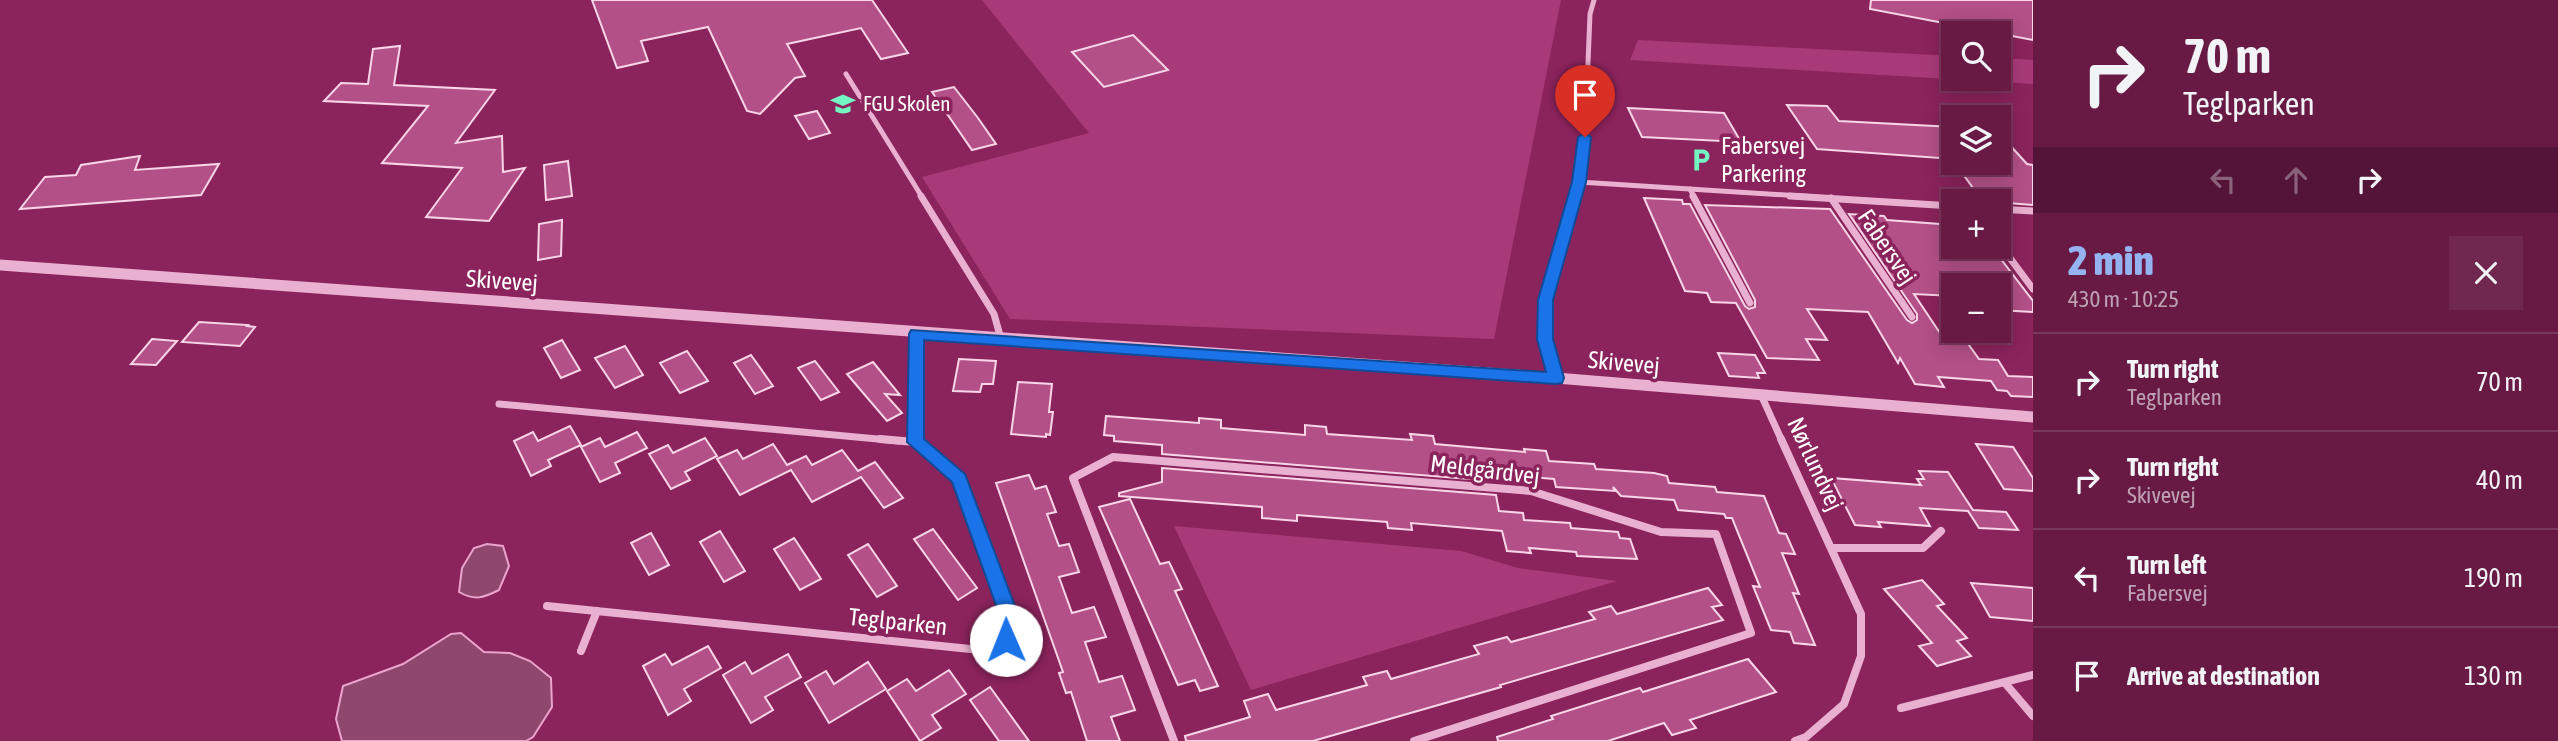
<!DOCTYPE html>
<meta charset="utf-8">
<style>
:root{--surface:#681a45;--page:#702750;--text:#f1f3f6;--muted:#bda1b3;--line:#7b385e;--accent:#95b2f1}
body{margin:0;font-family:"Asap Condensed",sans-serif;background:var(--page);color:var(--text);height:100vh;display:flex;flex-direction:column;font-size:26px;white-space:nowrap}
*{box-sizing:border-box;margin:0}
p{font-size:23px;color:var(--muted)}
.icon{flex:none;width:38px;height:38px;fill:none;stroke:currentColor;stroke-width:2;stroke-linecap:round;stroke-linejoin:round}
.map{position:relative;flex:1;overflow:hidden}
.side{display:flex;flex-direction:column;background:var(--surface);width:525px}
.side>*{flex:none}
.guide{background:#681a45;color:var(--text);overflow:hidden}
.fabs{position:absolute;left:1941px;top:21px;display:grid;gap:14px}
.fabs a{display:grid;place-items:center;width:70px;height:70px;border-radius:0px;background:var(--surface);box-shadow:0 4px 18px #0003,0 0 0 2px var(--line);font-size:35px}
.pin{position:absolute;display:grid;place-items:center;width:60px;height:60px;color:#fff;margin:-72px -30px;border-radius:50% 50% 50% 0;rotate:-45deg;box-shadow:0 0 7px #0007}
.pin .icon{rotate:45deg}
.me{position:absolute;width:77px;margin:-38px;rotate:359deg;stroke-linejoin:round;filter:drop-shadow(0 0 5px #0008)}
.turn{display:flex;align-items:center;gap:24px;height:147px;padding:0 35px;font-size:32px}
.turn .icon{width:91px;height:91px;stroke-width:2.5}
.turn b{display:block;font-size:49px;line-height:60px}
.lanes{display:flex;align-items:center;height:66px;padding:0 35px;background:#0003;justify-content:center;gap:35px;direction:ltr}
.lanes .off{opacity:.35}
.round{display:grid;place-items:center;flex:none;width:74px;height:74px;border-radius:0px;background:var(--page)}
.summary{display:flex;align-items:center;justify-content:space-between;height:119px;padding:0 35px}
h1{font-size:42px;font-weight:800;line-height:52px;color:var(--accent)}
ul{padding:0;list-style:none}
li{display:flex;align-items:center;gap:21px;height:98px;padding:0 35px;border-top:2px solid var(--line)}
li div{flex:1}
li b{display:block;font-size:26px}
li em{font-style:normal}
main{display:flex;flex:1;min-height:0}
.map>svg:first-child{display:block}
</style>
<main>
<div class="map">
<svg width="2033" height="741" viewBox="0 0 2033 741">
<rect width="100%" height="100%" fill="#8b235c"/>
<g fill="#a93a79">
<path d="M982,0H1561L1494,339L1010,319L922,177L1089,133Z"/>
<path d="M1638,40L1953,56V79H1998L1999,58L2033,60V84L1630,60Z"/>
<path d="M1174,526L1461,551L1518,568L1617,581L1251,690Z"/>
</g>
<g fill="#90476e" stroke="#eba4cd" stroke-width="2">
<path d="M487,544L503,546L509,566L499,590C483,598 475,601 459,592L462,568L474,548Z"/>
<path d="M461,633L484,652L510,653L530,661L551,678L552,707L533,737L526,741H342L336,719L343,686L403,664L451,634Z"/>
</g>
<g fill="#b35087" stroke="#f8d5e9" stroke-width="2">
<path d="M592,0H872L908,53L881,59L861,28L787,44L805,76L795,78L760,114L747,111L708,27L641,41L648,61L617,68Z"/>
<path d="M1871,0H2033V40L1870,9Z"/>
<path d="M1133,35L1168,70L1104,87L1072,52Z"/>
<path d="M400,46L394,85L495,90L456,143L502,136L503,172L525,168L489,221L426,217L462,168L382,163L428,106L324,101L341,83L368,84L373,49Z"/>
<path d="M954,87L978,118L996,144L972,150L932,92Z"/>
<path d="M1787,105L1827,106L1839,121L1953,127V159L1817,149Z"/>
<path d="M1628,108L1724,113L1741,142L1642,137Z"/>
<path d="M817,111L830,133L809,139L795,116Z"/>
<path d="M1998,132L2027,164L2033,165V205L2008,203L1997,189L1973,188L1955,163H1998Z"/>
<path d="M140,156L135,170L219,164L201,195L20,209L45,177L76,175L81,165Z"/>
<path d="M568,161L572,196L546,200L544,165Z"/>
<path d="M1644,198L1682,200L1683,204H1690L1745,306L1749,309L1755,307V300L1705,205L1830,209L1907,320L1912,323L1917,320V314L1849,214L1884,216L1887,220L1953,225V247H1973L1977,253L1997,254L2033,301V312L1998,310V285H1953V296L1914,294L1942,336H1949L1951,340L1966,341L1979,359L1998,360L2008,376L2033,377V397L2011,396L2007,391L1997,390L1991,381L1938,377L1944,387L1915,384L1900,358L1898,363L1868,312L1807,309L1827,340L1806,339L1819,360L1767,358L1736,303L1711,302L1707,293L1685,291Z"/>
<path d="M562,220L561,256L538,260L539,224Z"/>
<path d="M199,322L248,325L247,326L255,327L240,346L182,342Z"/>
<path d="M152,339L177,341L156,365L131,364Z"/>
<path d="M562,340L580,370L561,378L544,348Z"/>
<path d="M625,346L643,375L615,388L595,358Z"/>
<path d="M687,351L708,381L680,393L660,363Z"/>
<path d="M1718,353L1755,355L1765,373H1757L1759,378L1729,376Z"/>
<path d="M751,355L773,386L755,394L734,363Z"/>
<path d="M959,359L996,361L993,384H982L980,392L953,391Z"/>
<path d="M815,361L839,392L821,400L798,368Z"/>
<path d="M873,362L900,395L885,394L902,413L887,421L847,374Z"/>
<path d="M1018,382L1052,384L1049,412H1053L1050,435L1046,434V437L1011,434Z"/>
<path d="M1106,416L1199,423V418L1221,420V428L1305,435V425L1326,427L1327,434L1412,440L1410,434L1433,436L1435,444L1525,452L1524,449L1546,451L1549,461L1594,464L1596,469L1654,473L1667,476L1669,483L1715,487L1717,492L1764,496L1779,533L1786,534L1795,554L1782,553L1799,594L1793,593L1815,645L1794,643L1790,632L1771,630L1753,586L1760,587L1732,518H1726L1724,514L1678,510L1674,500L1621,496L1613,487L1615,491L1556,487L1554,479L1492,474L1493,481L1162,454V445L1114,441V436L1104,435Z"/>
<path d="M570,426L581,445L548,460L551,466L531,476L514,441L533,432L538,441Z"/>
<path d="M637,432L647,448L615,463L620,473L600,482L581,447L600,438L605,447Z"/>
<path d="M705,438L717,456L685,472L690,480L671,489L649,454L668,445L673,453Z"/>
<path d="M773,444L787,465L806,456L812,465L842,450L858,471L875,462L903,498L884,508L861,477L812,502L791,470L740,495L717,459L737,450L743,459Z"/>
<path d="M1976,444L2013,447L2033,478V491L2004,489Z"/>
<path d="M1162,468L1496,495L1499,511L1523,513L1524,520L1570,523L1571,528L1618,532L1620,538L1630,539L1637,559L1577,556L1576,552L1529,548L1531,553L1507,551L1502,531L1411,523L1412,530L1388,528L1387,522L1297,515V521L1262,518V507L1119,496V493L1162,482Z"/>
<path d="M1919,471L1948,472L1973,510L2006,512L2018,530L1979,528L1968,511L1920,508L1930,526L1878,522L1881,527L1855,525L1831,478L1921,485L1917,479H1924Z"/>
<path d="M1029,475L1035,489L1046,486L1056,512L1047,514L1059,546L1069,544L1079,572L1059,577L1072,613L1094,607L1106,637L1085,642L1099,682L1122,676L1135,710L1111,717L1120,741H1087L1071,692L1066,693L1059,673L1063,672L996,483Z"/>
<path d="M1130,499L1160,564L1169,562L1182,589L1175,591L1218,686L1200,691L1195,680L1178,685L1099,507Z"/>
<path d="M933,529L977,588L958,600L914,539Z"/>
<path d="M720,531L745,571L724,582L700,542Z"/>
<path d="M651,533L669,565L649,575L631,543Z"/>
<path d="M794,538L821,579L800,590L774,549Z"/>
<path d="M868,544L897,586L877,597L848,555Z"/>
<path d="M1922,580L1944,604L1937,606L1967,638L1957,641L1971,656L1937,666L1919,646L1932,643L1884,589Z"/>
<path d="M1971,583L2033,588V621L1990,617Z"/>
<path d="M1708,588L1722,605L1712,607L1723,620L1500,685L1501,687L1313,741H1186L1185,736L1250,717L1244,701L1268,694L1276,710L1367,685L1363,677L1387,671L1391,679L1479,654L1474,646L1507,637L1511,642L1595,619L1589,612L1611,606L1617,614Z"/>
<path d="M708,646L721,668L684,689L691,701L668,715L643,666L665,654L672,665Z"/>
<path d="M788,654L801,677L765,697L773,710L751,723L723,675L745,662L752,674Z"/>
<path d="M1748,659L1776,692L1690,720L1696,728L1672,735L1664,723L1608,741H1498L1497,737L1553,719L1551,716L1640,688L1643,692Z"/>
<path d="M868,662L886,689L829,723L805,683L826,671L834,684Z"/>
<path d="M949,670L966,694L932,715L941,728L920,741L887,691L907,679L916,691Z"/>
<path d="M990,687L1029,741H999L970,700Z"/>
</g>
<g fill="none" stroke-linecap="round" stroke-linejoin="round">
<g stroke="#eab0d1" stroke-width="5">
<path d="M846,74L922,197"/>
<path d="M1579,182L1817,197"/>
<path d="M1690,189L1694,197"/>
<path d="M1575,197L1590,113L1588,63L1590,14L1594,0"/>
</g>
<g stroke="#eab0d1" stroke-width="7">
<path d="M921,196L994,314L1001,339"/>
<path d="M1693,196L1750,303"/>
<path d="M1790,196L1953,206"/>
<path d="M1831,198L1912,317"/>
<path d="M1998,209L2033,211"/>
<path d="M1998,242L2033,289"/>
<path d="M1556,378L1545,339L1546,300L1575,196"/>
<path d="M1762,397L1782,441"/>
<path d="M499,404L899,441"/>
<path d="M915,441L917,334"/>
</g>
<g stroke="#eab0d1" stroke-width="8">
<path d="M1781,439L1861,614V656L1844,704L1806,737L1795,741"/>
<path d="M915,442V439"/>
<path d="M1832,548H1923L1941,531"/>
<path d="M547,606L990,651L1006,640L1011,622L959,478L915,442L880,439"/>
<path d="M581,651L597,611"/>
<path d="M2005,683L2033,716"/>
<path d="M1901,708L2033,675"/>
<path d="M1174,741L1073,478L1113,457L1531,491L1661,532L1716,534L1751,633L1414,741"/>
</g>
<path stroke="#eab0d1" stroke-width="11" d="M0,265L1556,378L2033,417"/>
</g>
<path fill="#1a73e8" stroke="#114b97" stroke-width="2" d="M1585,133L1591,137L1586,182L1553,300V339L1564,378L1562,383L1556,384L924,340V439L965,474L1021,622L1013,646L1006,649L999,646L996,640L1002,622L952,482L907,442L909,334L911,330L1546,372L1537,339L1538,300L1572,182L1578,137Z"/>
<defs>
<g id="school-bare" transform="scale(1.89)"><path d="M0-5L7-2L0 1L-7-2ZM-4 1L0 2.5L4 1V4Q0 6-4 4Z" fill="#73f5c2" stroke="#8b235c" stroke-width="2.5" paint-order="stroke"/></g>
<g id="parking-bare" transform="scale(1.89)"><path d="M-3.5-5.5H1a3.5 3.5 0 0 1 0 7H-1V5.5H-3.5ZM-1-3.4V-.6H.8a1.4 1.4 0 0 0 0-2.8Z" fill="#73f5c2" stroke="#8b235c" stroke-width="2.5" paint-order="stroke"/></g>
</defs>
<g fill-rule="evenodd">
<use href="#school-bare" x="843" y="104"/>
<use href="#parking-bare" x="1701" y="160"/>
</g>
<g text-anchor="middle" stroke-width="7" stroke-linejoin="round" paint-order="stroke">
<g font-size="21" fill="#fff" stroke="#8b235c" text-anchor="start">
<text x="863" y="111">FGU Skolen</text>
</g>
<g font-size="24" fill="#fff" stroke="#8b235c" text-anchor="start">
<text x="1721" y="154">Fabersvej<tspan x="1721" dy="28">Parkering</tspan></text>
</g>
<g font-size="24" fill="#fff" stroke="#8b235c">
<text transform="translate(1887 247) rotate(56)" y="8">Fabersvej</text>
<text transform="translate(502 281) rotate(4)" y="8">Skivevej</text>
<text transform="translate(1624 363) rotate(5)" y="8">Skivevej</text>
<text transform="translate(1815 464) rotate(65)" y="8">Nørlundvej</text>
<text transform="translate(1485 470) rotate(7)" y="8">Meldgårdvej</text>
<text transform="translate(898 622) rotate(6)" y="8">Teglparken</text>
</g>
</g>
</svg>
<div class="fabs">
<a><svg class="icon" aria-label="search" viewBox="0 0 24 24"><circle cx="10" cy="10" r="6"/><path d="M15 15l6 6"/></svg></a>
<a><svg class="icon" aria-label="layers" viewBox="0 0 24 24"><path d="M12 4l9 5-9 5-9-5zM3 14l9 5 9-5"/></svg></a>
<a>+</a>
<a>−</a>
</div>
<div class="pin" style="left:1585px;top:137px;background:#d93025"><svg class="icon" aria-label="arrive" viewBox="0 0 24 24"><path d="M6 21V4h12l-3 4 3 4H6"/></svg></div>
<svg class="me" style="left:1006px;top:640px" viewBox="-20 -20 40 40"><circle r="19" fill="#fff"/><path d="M0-13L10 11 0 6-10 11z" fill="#1a73e8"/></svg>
</div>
<section class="side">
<div class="guide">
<div class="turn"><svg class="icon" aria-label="right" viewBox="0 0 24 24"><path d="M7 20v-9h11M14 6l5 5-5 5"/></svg><div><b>70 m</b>Teglparken</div></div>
<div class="lanes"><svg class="icon off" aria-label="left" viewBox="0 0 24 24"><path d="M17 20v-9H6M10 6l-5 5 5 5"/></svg><svg class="icon off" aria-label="ahead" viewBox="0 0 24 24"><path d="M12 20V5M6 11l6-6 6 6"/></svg><svg class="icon" aria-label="right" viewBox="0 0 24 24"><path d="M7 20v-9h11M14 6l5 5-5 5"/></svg></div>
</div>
<div class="summary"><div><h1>2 min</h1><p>430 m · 10:25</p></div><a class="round"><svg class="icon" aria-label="close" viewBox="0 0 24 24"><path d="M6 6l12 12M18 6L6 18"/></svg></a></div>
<ul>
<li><svg class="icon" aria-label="right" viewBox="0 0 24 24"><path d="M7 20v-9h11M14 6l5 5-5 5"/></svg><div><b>Turn right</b><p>Teglparken</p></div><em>70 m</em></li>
<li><svg class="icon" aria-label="right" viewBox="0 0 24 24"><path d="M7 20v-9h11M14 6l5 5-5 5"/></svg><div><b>Turn right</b><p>Skivevej</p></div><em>40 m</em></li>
<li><svg class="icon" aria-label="left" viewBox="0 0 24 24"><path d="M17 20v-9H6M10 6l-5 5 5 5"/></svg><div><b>Turn left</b><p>Fabersvej</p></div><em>190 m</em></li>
<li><svg class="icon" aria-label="arrive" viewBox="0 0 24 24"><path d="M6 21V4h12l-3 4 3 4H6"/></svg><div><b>Arrive at destination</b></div><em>130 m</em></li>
</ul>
</section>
</main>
